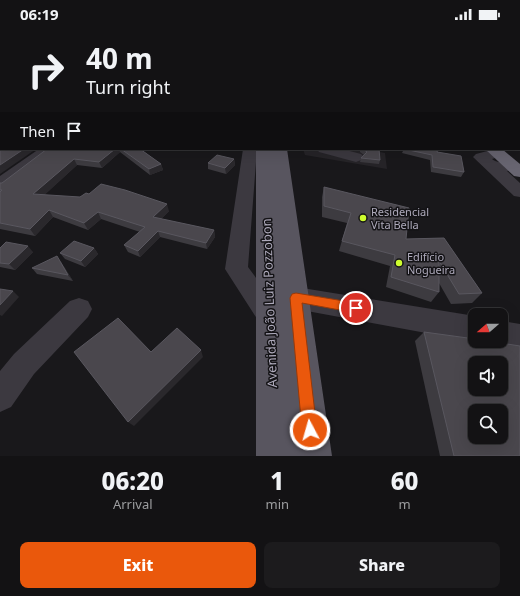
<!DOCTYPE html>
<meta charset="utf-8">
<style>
:root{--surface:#131214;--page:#1c1b1d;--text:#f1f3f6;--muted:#9d9ea0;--line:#323234;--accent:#ea580c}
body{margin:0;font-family:"Noto Sans",sans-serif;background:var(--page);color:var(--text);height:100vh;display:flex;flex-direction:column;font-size:15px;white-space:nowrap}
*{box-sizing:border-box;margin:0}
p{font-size:13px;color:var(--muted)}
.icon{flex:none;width:22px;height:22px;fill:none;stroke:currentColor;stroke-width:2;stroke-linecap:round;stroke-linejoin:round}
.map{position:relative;height:428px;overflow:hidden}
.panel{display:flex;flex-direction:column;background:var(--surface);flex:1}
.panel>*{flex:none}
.hud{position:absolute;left:0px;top:0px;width:520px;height:122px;box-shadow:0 4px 16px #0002,0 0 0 1px var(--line);background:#131214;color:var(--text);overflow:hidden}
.needle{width:26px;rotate:250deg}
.fabs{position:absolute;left:468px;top:280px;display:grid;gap:8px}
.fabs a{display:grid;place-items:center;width:40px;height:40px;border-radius:8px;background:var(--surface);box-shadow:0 4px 16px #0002,0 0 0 1px var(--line);font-size:20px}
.pin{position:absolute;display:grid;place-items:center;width:34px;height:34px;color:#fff;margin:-17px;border:2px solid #fff;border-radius:50%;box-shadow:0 1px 4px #0007}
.me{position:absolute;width:44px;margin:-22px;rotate:354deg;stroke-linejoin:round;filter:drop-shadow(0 0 3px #0008)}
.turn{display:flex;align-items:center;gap:14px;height:84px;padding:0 20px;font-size:18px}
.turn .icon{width:52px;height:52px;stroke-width:2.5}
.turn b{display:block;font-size:28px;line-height:34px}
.then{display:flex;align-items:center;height:38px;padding:0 20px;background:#0003;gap:8px;font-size:15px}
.eta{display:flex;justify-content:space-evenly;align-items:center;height:68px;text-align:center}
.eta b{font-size:24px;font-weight:800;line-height:28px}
.button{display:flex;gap:8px;margin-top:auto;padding:8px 20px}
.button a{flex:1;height:46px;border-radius:8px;background:var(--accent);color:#fff;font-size:16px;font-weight:800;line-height:46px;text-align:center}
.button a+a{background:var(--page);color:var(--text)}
.status{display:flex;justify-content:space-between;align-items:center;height:28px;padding:0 20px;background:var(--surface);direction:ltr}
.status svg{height:11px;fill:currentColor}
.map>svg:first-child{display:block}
</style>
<div class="status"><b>06:19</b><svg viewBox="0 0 49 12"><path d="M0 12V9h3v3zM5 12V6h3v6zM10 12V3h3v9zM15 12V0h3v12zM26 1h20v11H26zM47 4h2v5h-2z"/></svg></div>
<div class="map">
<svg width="520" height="428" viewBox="0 0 520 428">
<rect width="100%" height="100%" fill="#19181b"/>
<path fill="#262428" d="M303,121H364L385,125L387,141L305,127Z"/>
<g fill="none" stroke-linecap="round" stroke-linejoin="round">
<g fill="#3c3940" fill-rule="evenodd">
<path d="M39,121H56L6,160L0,161V148Z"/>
<path d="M243,121H257L248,239L279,281L283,289L279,297L270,301L261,297L225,241Z"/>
<path d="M317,121H342L361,126L364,129L361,132L356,134L319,124Z"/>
<path d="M495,121L502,122L504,125L502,128L492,131C499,137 512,133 520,136V142L507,143L520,155V169L514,168L473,129L476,126Z"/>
<path d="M296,259L475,288V313H476L475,314L296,281L287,278L284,270L287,262Z"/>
<path d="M79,270L88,273L92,281L88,289L34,346L11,379L0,384V343L14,326L70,273Z"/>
<path d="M501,293L520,296V322L501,319L491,315L490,313H501Z"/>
</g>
<path fill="#58555f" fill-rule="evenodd" d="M256,121H287L332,428H294L280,231L294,428H256Z"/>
<path fill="#686571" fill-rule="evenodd" d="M485,121H502L520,136V149L514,148Z"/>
</g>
<g fill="#3d3b40">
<path d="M47,121H140L161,136L163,142L150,147L120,124L102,140L77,137L44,167L169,183L161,191L214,202L215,209L207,221L160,209L140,229L128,224L124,217L140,204L101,191L88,202L53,189L35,208L0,201V155H2Z"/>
<path d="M360,121H379L380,132L379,136L360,134L361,130L364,127L360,124Z"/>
<path d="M404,121L437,124L464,144L461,149L431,144L430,132L402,125Z"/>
<path d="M234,131L235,137L226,146L208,141V135Z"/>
<path d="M324,159L406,211L444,210L482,265L472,275L451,276L439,255V264L431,274L386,259L390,238L339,223L347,195L322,189V169Z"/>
<path d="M0,220L33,224L15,242L0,239Z"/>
<path d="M94,220L98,226L85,239L65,231L60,225Z"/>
<path d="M61,234L73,253L37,246L32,240Z"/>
<path d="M424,304L520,428H440L415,313Z"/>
</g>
<g fill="#2a282c">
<path d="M24,121H36L0,146V137Z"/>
<path d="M115,121H119L120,124L102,140L99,134Z"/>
<path d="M74,131L77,137L38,173L33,166Z"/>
<path d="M234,131L235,137L226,146L225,140Z"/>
<path d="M161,136L163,142L150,147L149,141Z"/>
<path d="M167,176L169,183L156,196L153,189Z"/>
<path d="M49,182L53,189L35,208L30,201Z"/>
<path d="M98,184L101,191L88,202L84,195Z"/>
<path d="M214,202L215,209L207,221L206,215Z"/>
<path d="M158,203L160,209L140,229L138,223Z"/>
<path d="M28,218L33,224L15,242L9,236Z"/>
<path d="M94,220L98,226L85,239L81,233Z"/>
<path d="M57,228L61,234L73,253L68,247Z"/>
<path d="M13,263L19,269L2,288L0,287V277Z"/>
<path d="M201,322L203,329L134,398L128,394Z"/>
</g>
<g fill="#4a474d" stroke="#59575f" fill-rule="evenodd">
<path d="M0,66H1V121H24L0,137Z"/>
<path d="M47,121H115L99,134L74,131L33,166L80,169L86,165L89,166L101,156L125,162L167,176L153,189L214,202L206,215L158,203L138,223L124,217L145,199L98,184L84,195L49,182L30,201L0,195V164L2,162H0V155H2Z"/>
<path d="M121,121H140L161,136L149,141Z"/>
<path d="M363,121H379L380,132L361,130L367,124Z"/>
<path d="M404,121H438L437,124L461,128L464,144L433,139L432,127Z"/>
<path d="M217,127L234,131L225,140L208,135Z"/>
<path d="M324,159L409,180L406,211L444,210L482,265L459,266L439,233V264L391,249L395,227L342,213L351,185L324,178Z"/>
<path d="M74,213L94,220L81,233L60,225Z"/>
<path d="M6,214L28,218L9,236L0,235V220Z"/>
<path d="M57,228L68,247L32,240Z"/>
<path d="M0,261L13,263L0,277Z"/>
<path d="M118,290L151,324L177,300L201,322L128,394L74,324Z"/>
<path d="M424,304L475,311V313H488L520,318V428H454ZM475,335H501V361H475ZM475,383H501V409H475Z"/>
</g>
<linearGradient id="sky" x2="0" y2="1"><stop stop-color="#0e0d0f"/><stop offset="0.42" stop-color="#383d4a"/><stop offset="1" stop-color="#383d4a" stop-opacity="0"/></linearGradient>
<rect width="520" height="103" fill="url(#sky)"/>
<path fill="#ea580c" stroke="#983908" d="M296,265L356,275L359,277L361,280L359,284L356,285L302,275L317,402L315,407L310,409L304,407L302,402L290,270L292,266Z"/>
<g fill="#cefd2e" stroke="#141316" stroke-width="1.5">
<circle cx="363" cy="190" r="4"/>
<circle cx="399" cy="235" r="4"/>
</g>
<g text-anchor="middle" stroke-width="3" stroke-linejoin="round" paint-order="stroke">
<g font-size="11" fill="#aeaabb" stroke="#141316" text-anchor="start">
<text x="371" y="188">Residencial<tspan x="371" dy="13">Vita Bella</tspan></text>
<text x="407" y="233">Edifício<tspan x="407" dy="13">Nogueira</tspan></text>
</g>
<g font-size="13" fill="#aeaabb" stroke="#141316">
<text transform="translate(269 275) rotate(-92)" y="5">Avenida João Luiz Pozzobon</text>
</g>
</g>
</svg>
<div class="fabs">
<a><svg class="needle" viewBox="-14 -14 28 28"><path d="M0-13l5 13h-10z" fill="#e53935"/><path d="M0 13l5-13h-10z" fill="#9d9ea0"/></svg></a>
<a><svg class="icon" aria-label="sound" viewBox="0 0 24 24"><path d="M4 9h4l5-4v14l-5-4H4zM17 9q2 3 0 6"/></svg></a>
<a><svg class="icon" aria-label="search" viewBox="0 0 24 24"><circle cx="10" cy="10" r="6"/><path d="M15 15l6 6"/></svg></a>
</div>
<div class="pin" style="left:356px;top:280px;background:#d93025"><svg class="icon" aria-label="arrive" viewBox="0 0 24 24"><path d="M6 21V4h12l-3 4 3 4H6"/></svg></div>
<svg class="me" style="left:310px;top:402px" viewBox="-20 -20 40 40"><circle r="17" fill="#ea580c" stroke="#fff" stroke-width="3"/><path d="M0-11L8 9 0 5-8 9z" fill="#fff"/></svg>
<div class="hud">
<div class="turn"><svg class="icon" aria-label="right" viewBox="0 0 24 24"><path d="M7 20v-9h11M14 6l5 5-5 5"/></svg><div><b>40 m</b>Turn right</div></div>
<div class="then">Then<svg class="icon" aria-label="arrive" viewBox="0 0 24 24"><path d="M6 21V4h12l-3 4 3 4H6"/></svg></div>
</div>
</div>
<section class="panel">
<div class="eta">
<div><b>06:20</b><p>Arrival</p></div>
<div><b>1</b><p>min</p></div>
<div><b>60</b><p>m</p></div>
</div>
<div class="button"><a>Exit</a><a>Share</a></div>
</section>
